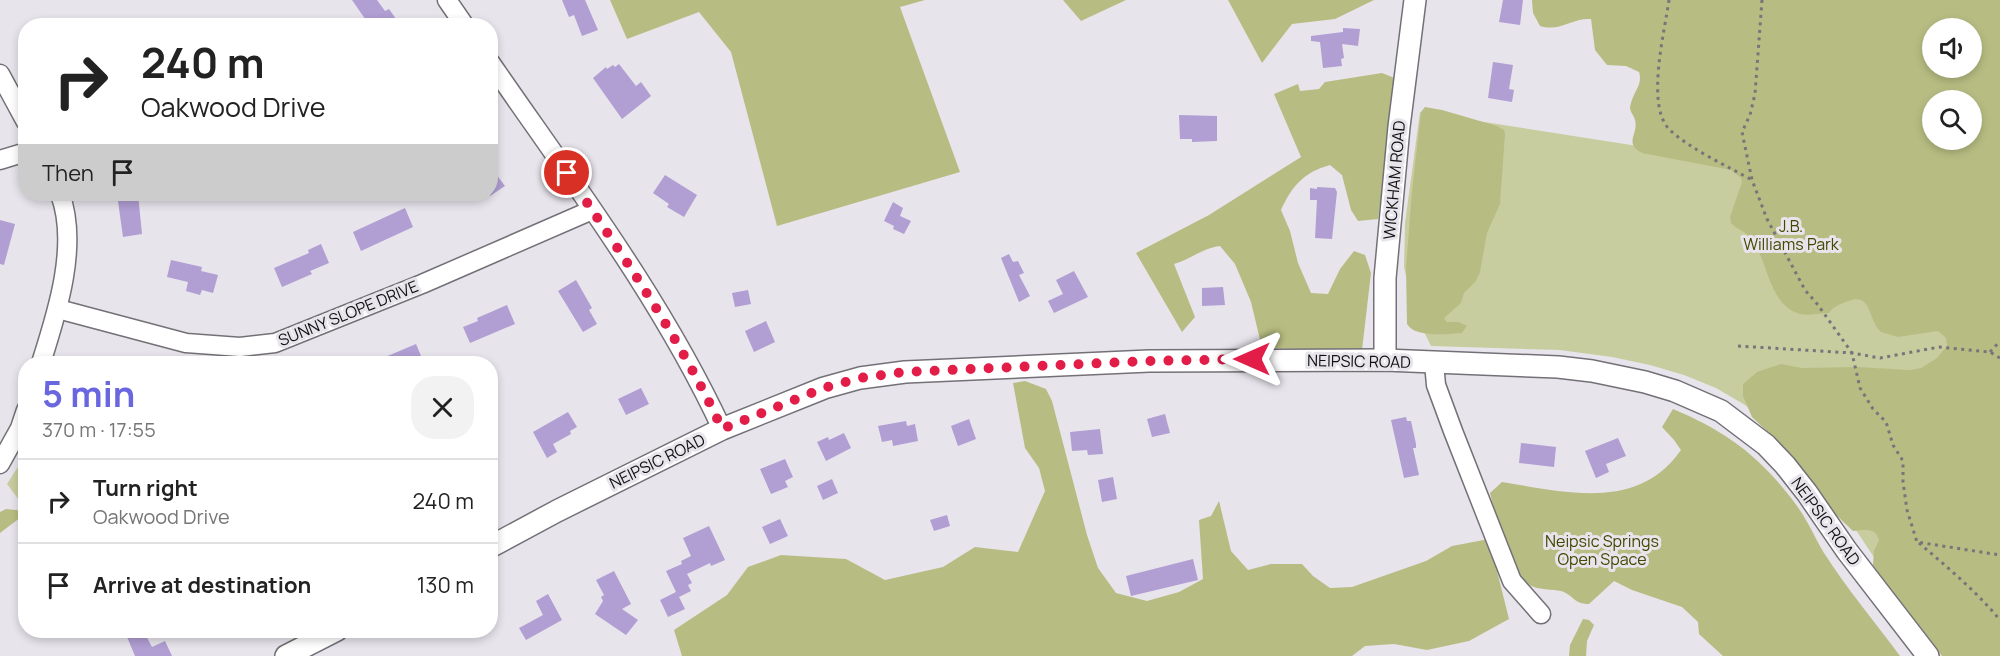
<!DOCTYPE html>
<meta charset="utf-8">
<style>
:root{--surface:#fff;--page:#f2f2f2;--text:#222;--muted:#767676;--line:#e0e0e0;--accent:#6a66df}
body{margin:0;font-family:Manrope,sans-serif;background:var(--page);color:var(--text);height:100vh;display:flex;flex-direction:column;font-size:22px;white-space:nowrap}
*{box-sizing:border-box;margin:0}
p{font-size:20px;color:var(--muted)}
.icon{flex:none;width:33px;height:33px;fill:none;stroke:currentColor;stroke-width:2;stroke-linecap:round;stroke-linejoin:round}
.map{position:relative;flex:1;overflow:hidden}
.sheet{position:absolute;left:18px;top:356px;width:480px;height:282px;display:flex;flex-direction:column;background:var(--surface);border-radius:24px;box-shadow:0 3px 9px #0003}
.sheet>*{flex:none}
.top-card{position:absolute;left:18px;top:18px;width:480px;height:183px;border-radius:24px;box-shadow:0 3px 9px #0003;background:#fff;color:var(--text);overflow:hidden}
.controls{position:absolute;left:1922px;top:18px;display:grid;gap:12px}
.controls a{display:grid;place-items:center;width:60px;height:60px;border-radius:50%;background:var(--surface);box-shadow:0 3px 9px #0003;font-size:30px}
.pin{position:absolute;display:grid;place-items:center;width:51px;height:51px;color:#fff;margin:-26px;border:3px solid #fff;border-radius:50%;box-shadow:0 2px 6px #0007}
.me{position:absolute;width:66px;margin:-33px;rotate:270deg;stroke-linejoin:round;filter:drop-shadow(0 0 4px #0008)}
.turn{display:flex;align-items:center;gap:21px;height:126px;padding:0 24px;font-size:27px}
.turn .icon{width:78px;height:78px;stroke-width:2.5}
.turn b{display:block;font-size:42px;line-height:51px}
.then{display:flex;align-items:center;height:57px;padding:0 24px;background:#0003;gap:12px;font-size:22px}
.round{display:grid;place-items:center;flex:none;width:63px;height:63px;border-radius:24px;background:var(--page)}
.summary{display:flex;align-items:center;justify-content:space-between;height:102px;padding:0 24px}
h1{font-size:36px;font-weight:700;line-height:45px;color:var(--accent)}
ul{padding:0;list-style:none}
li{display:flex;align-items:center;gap:18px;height:84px;padding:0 24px;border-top:2px solid var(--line)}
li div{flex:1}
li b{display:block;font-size:22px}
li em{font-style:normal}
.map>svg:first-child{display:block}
</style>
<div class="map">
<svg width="2000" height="656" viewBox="0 0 2000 656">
<rect width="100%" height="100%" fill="#e8e4ec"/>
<g fill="#c8cd9f" fill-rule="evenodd">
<path d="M2000,0V656L1893,586L1842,509L1772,426L1745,405L1716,388L1684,375L1650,365L1612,357L1560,350L1431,346L1413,309L1404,267L1405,223L1420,112L1644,147ZM1932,28H1971V68H1932ZM1932,100H1971V140H1932Z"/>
<path d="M25,456V508L7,484Z"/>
</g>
<g fill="#b7bd82" fill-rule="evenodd">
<path d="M610,0H925L900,7L960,172L777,226L731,52L699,12L627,39Z"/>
<path d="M1063,0H1126L1081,21Z"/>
<path d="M1228,0H1374L1335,19L1292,24L1262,63Z"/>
<path d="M1532,0H2000V656H1942L1892,594L1873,565L1874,551L1879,540C1876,527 1864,530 1853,531L1832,511L1804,471L1771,435L1752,417L1743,396V384L1757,372L1781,364L1802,368L1856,367L1911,370L1921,368L1937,358L1947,346L1946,338L1938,331L1898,337L1881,332C1868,321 1872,292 1849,301C1840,304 1834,306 1829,313C1820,313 1808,316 1800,314C1767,304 1769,260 1750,237C1745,231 1736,229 1731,223L1730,217L1742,182L1741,178L1731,170L1642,153C1623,143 1639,134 1635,120C1633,113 1628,111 1631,103C1634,91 1643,84 1639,72L1626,66L1607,65L1595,50L1591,19C1571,18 1561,32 1540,26L1533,13ZM1932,28H1971V68H1932ZM1932,100H1971V140H1932Z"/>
<path d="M1382,73L1397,79L1378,219L1358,221L1351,210L1342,175L1330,165C1304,172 1292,186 1281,210L1290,231L1298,263L1311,293L1328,294L1340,269L1354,251L1365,255L1371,273L1362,350L1262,348L1251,302L1235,264L1220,246C1203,248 1191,259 1174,264L1195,317L1182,332L1136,253L1209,215L1301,157L1274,94L1298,84L1300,91L1319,89L1325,82Z"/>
<path d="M1425,107L1442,110L1497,126L1504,130L1505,134L1500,204L1487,233L1480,272L1476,281L1464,293L1461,303L1444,318L1447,322H1459L1467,326L1462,333C1448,334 1415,338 1407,324L1406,267L1412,191L1421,112Z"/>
<path d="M1025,381L1046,389L1052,401L1087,535L1098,568L1116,593L1147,601L1179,592L1203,579L1199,520L1211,516L1219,501L1231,551L1248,570L1271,564H1302L1313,576L1330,588L1352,587L1426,561L1452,546L1489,539L1509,619L1469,641L1427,650L1394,644L1365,646L1352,656H682L674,630L727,595L748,567L781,555L846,559L885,580L943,567L975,547L1018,552L1045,491L1039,468L1025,448L1013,383Z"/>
<path d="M1673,409C1728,432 1762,458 1797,506C1808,521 1815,538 1824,553C1847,589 1875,622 1900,656H1723L1699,634L1698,622L1682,607L1632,590L1614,581L1589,604C1573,604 1574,595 1561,591C1552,589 1542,590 1534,587C1511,580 1495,515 1490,493L1502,482C1565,492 1638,512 1681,450L1674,440L1662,427Z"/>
<path d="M6,509L25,511V514L0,533V512Z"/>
<path d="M1583,619L1589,620L1594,625L1587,641L1586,656H1569L1570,645Z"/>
</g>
<g fill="#b19ed3">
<path d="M352,0H377L385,11L389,9L401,26H370Z"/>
<path d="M562,0H585L598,30L582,36L574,15L569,17Z"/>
<path d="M1503,0H1523L1520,25L1499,22Z"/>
<path d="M1343,28L1360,29L1358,46L1342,44L1344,58L1341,59L1342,66L1323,68L1320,42L1311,41V36L1343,32Z"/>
<path d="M1493,62L1513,65L1509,89L1514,90L1512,102L1488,98Z"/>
<path d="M619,64L636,86L641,82L651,96L622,119L593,78L606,67L607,69L613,65L615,67Z"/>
<path d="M1179,115L1217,116V141L1192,142V139H1180Z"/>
<path d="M490,166L505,186L490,196Z"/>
<path d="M665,175L697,195L684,217L667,207L669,204L653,193Z"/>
<path d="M1317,187L1335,188L1337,192L1332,239L1315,238L1317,200H1310V188L1317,189Z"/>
<path d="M117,194H138L142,234L123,237Z"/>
<path d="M893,202L903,208L900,216L911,221L904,234L893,229L894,226L884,221Z"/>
<path d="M405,208L413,227L361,251L353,232Z"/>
<path d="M0,220L15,224L4,265L0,264Z"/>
<path d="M321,244L329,263L310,271L312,274L282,287L274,268L309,253L308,250Z"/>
<path d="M1009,254L1013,262L1018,261L1024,273L1019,275L1030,296L1019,302L1001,258Z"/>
<path d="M171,260L202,267L201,271L218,275L213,293L202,290L200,295L186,291L188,282L167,277Z"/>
<path d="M1074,271L1088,297L1054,313L1048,301L1063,294L1056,280Z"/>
<path d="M576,280L592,308L589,310L597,324L583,332L558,291Z"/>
<path d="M1223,287L1225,305L1202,306V288Z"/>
<path d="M748,290L751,304L735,307L732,293Z"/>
<path d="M507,305L515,324L470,343L463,327L478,321L477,318Z"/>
<path d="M766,321L775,342L754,352L745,331Z"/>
<path d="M416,344L424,363H371Z"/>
<path d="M641,388L649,404L626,415L618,399Z"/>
<path d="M568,412L577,427L570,431L571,434L553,444L557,452L547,458L533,432Z"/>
<path d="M1165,414L1170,433L1152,437L1147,419Z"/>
<path d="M1406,417L1407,421H1411L1416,444V448H1413L1419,475L1404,478L1391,420Z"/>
<path d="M969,419L976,439L958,446L951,426Z"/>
<path d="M906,421L907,426L915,424L918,441L893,446L892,440L882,442L878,426Z"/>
<path d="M1100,429L1103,454L1088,455L1087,450L1072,451L1070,432Z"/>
<path d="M844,433L851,448L826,461L817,442L828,437L829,440Z"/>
<path d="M1618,438L1626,456L1606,464L1609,472L1596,478L1585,451Z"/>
<path d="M1521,443L1556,447L1554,467L1519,463Z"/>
<path d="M785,459L793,477L785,481L788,487L771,494L760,469Z"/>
<path d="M1113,477L1117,499L1102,502L1098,480Z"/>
<path d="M832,479L838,493L823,500L817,486Z"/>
<path d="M947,515L950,526L934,531L930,520Z"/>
<path d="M780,519L788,536L770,544L762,527Z"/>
<path d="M709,526L725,560L711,566L710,563L687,574L692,583L688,585L691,591L679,597L685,609L668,617L660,600L676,592L666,571L682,564L681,561L691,556L683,538Z"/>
<path d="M1193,559L1198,580L1131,596L1126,576Z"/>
<path d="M614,571L631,604L622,609L638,620L626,635L595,614L603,601L601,597L604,595L596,580Z"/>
<path d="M548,594L562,620L526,640L519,628L543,615L536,601Z"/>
<path d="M143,630L152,647L165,641L172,656H135L127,637Z"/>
</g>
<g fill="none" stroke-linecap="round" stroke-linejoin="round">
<g stroke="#747077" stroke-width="21">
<g id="minor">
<path d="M447,0L465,26"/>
<path d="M490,62C572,181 661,298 722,429"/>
<path d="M0,74L26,122"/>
<path d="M0,160L26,152"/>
<path d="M58,309L186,343L240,347L275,343L422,284L592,210"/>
<path d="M41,363C57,313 79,245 60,194"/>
<path d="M1434,363L1436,385L1453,431L1512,581L1541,614"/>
<path d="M0,464L20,428L26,410"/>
</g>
</g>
<g stroke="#747077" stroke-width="24">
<g id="tertiary">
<path d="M1385,360V278L1399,127L1415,0"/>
<path d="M490,547L557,511L722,429L824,388L860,378L905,372L1149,361L1385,360L1558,367L1592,371L1645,382L1675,391L1721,411L1766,445L1785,465L1807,493L1847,551L1928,656"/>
<path d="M286,656L337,630"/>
</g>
</g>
<g stroke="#77757a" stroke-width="3" stroke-dasharray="3 4.5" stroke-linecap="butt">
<path d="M1669,0C1665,30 1645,107 1670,130C1690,149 1727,166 1752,180"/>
<path d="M1762,0L1755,94L1750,115L1742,132L1752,180L1767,219L1805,290L1818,305L1852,353L1860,388L1873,409L1886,422L1893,445L1903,461V482L1907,510L1917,542L2000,555"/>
<path d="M1738,346L1852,353L1880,358L1939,347L1990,352L2000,358"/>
<path d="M1990,352L2000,341"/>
<path d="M1919,543C1947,567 1976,591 2000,620"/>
</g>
<use href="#minor" stroke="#fff" stroke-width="18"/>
<use href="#tertiary" stroke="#fff" stroke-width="21"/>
</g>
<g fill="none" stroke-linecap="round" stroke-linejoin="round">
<path stroke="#e11d48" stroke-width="10" stroke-dasharray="0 18" d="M567,173C623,256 680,338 722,429L824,388L860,378L905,372L1149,361L1252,359"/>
</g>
<g text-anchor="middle" stroke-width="6" stroke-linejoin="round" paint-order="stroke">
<g font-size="16" fill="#111012" stroke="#e8e4ec">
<text transform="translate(1394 180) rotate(-85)" y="6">WICKHAM ROAD</text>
<text transform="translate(348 313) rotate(-22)" y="6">SUNNY SLOPE DRIVE</text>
<text transform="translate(1359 361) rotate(1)" y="6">NEIPSIC ROAD</text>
<text transform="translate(657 461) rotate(-26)" y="6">NEIPSIC ROAD</text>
<text transform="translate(1826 521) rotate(54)" y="6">NEIPSIC ROAD</text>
</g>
<g font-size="16" fill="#434700" stroke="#e8e4ec">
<text x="1791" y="232">J.B.<tspan x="1791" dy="18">Williams Park</tspan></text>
<text x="1602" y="547">Neipsic Springs<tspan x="1602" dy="18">Open Space</tspan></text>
</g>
</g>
</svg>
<div class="controls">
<a><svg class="icon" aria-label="sound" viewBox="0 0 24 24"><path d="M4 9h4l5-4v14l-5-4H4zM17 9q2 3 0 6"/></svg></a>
<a><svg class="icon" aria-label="search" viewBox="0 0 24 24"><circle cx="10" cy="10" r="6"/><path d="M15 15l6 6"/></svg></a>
</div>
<div class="pin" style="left:567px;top:173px;background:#d93025"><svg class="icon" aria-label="arrive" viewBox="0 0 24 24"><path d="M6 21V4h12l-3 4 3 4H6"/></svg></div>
<svg class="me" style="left:1252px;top:359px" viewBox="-20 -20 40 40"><path d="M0-17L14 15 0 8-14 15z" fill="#e11d48" stroke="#fff" stroke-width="4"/></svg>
<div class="top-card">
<div class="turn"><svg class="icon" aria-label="right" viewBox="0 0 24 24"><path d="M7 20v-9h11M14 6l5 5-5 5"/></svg><div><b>240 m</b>Oakwood Drive</div></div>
<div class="then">Then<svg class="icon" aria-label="arrive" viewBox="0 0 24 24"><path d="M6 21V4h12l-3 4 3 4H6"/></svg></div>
</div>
<section class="sheet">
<div class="summary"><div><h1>5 min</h1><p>370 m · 17:55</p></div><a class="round"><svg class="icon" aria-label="close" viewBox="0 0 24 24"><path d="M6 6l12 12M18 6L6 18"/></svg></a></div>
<ul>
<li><svg class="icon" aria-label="right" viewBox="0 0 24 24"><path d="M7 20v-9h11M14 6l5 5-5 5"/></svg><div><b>Turn right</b><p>Oakwood Drive</p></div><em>240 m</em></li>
<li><svg class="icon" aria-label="arrive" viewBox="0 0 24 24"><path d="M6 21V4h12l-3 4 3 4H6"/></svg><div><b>Arrive at destination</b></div><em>130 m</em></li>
</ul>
</section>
</div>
